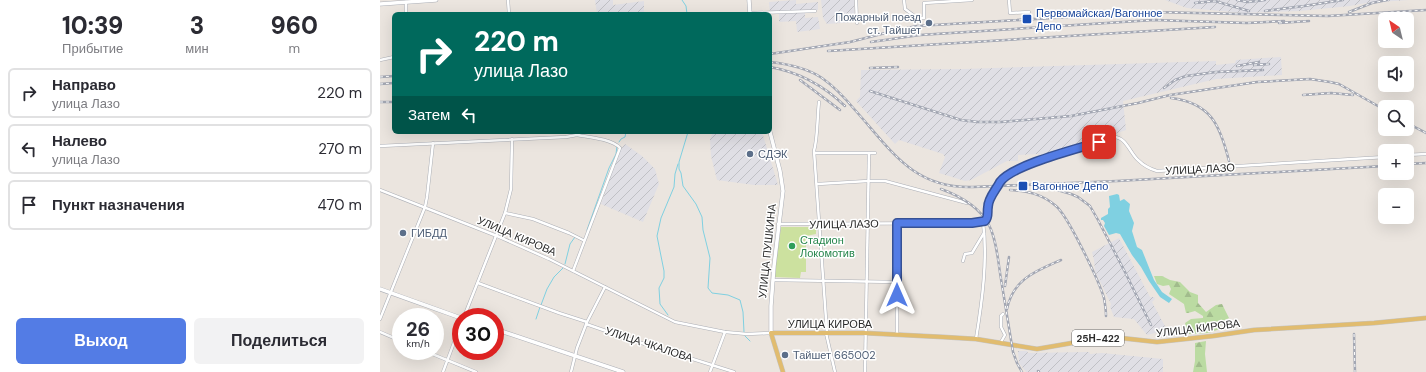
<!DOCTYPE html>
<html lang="ru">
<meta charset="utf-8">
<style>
:root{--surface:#fff;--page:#f2f2f3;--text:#2b2b33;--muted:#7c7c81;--line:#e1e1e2;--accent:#537ce5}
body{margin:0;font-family:"DM Sans",sans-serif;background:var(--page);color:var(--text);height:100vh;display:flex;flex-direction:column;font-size:15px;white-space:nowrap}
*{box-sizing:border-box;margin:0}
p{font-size:13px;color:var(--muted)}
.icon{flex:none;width:22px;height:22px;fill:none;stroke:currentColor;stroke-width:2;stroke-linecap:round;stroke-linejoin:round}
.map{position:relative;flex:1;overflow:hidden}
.details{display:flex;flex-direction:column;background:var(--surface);width:380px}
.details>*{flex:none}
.banner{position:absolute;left:12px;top:12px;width:380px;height:122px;border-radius:6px;box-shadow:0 4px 16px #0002;background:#00695c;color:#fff;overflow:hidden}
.needle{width:26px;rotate:325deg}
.fabs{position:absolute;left:998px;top:12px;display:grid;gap:8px}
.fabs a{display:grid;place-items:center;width:36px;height:36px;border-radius:6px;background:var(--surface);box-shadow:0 4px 16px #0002;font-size:20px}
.speed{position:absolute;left:12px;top:308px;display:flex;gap:8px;font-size:20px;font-weight:700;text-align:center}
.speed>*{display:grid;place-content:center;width:52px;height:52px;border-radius:50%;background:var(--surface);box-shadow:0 4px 16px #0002;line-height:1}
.speed small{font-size:10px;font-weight:400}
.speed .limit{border:6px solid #d22;background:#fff;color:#111}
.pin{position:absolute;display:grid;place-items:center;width:34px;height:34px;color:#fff;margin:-17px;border-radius:8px;box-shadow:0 2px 6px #0006}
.me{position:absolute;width:44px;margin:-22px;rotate:0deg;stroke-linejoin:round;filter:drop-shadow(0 0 3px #0008)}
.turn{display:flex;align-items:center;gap:14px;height:84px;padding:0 16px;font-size:18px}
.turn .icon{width:52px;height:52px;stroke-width:2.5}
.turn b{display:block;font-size:28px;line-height:34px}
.then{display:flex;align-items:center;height:38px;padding:0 16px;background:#0003;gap:8px;font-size:15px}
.eta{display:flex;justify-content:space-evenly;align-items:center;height:68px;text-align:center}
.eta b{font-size:24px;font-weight:800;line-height:28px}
.cta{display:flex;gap:8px;margin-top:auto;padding:8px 16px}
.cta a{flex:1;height:46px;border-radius:6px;background:var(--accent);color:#fff;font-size:16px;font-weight:800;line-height:46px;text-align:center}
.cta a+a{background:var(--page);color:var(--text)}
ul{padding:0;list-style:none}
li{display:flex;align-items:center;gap:12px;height:50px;margin:0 8px 6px;padding:0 8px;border:2px solid var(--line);border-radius:6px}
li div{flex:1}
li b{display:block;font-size:15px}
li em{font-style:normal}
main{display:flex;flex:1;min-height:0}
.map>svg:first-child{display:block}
</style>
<main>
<section class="details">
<div class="eta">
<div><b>10:39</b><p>Прибытие</p></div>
<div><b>3</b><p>мин</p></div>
<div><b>960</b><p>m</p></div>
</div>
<ul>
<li><svg class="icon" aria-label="right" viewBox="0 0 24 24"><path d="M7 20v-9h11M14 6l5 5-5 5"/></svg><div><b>Направо</b><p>улица Лазо</p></div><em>220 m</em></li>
<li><svg class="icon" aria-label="left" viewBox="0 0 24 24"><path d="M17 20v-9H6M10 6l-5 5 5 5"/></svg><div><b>Налево</b><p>улица Лазо</p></div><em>270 m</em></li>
<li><svg class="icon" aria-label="arrive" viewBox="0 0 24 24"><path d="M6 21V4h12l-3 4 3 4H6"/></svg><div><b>Пункт назначения</b></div><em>470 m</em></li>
</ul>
<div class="cta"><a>Выход</a><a>Поделиться</a></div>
</section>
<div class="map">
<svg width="1046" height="372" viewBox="0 0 1046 372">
<defs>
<pattern id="industrial-furrows" width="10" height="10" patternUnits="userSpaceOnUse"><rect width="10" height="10" fill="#e0dfe5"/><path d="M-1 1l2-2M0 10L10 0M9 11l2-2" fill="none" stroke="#c0c0c5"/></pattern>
<pattern id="forest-firs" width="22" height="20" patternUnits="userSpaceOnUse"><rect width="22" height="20" fill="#bbdba2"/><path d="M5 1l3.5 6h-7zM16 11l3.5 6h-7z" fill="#a1bc8c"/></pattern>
</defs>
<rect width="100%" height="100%" fill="#ebe5df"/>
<g fill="url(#industrial-furrows)">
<path d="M215,0H233V5L264,1V13L217,14Z"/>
<path d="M416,0V4L438,2V10L425,11V18L438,17L440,29L417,32L416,21L399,22V14H390L389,2Z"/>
<path d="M441,0H474L475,22L447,24L443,18Z"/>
<path d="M785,0H1029L986,3L970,6L919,11L864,13L807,8Z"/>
<path d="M901,57L902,75L836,79L743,101L746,130L660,160L658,154L638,155V161H627L591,180L585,181L559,173L565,157L563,154L519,140L515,144L476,101L480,97L481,70L584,69L836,61V65L855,63L856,60Z"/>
<path d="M333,132H382L398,185H374L337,180L331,156L330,139Z"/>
<path d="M245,144L262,156L275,169L279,184L263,222L221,204L240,150Z"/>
<path d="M739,238L770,297H774L775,299L772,302L787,330L767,335L754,319L734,317L730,307L731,304L715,271L714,260L712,252Z"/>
<path d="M638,351H647L648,353L709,352L710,354L722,353L783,359V372H646L639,363Z"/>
</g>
<g fill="url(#forest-firs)">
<path d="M774,276H782L790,280L800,282L810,292L818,295V303L826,312L836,305L842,304L849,318L841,322L840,329L828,333L808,334L805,323L811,319L823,318V316L815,311L808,313H806L804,304L789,294L791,289L789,285L783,286L777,284Z"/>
<path d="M826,341L825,354L827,372H813L815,361V343Z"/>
</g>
<path fill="#cce19f" d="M401,227H436V234L426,236V272H421L420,278L394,277Z"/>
<path fill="#7fd0e1" d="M737,194L739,195L740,201L744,199L750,204L749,211L754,223L752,231L757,247L762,250L774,280L782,292L792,299L789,303L780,297L769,281L761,267L752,255L740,234L736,233L729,235L724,226L725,223L723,220H721V218L728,214V209L730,207L729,196Z"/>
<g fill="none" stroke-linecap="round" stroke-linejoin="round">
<g stroke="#7fd0e1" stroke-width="1">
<path d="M302,0L306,6L307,14"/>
<path d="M308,132L299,162V169L301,173L303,186L316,204L322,217L323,230L330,258L328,288L332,293L348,295L360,300L363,312L364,332"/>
<path d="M239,142L241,139L245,137L246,132"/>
<path d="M207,230L229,168L236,154L237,146"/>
<path d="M185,264L190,244L195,237"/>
<path d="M161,305L167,289L174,277L183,268"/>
<path d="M288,315L280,304L279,288L284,278V271L277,236L281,218L294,187L295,174L298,164"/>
<path d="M156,319L160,307"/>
<path d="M365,336L370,341"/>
</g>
<g stroke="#acafb6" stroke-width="3.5">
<g id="street">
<path d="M128,0L129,14"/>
<path d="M476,0L477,23"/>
<path d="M524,0L525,9L537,18H544V3L592,0"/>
<path d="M629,0L630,13L649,12"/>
<path d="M26,2V14"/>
<path d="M370,13L435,11"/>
<path d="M0,60L14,57"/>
<path d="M439,102C437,119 438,136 434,151L447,333"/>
<path d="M0,146L186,137L197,135L202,132"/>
<path d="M435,153H495"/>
<path d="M1027,155L1046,154"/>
<path d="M438,184L488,181H505L587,203"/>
<path d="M0,190L117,236L169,259L295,322L345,332L367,334L391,333"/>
<path d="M125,213L153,219L189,233L203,240"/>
<path d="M398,224L593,223L603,222L607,220L608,206L611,196L624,178L631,173L661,161L734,137C746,137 750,153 758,160C763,165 770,169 777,171L1005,157"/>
<path d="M583,261L585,254L592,253L604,233"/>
<path d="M193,271L240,148C232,139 209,137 197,135"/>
<path d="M393,280L517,282"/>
<path d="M98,283L179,313L207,322"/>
<path d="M84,317L125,213L131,189L132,139"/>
<path d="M0,319L45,207L47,197L53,143"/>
<path d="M206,324L252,340L354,372"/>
<path d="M0,332L21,341"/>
<path d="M446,333L455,372"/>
<path d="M517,334V223"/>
<path d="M596,339C602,302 608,259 603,222"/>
<path d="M621,342L625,335L621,327V316L623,314"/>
<path d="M45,351L96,372"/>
<path d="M63,372L81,324"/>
<path d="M191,372L197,348L207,322L225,287"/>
<path d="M330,372L345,332"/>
<path d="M485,372L489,153"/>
</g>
</g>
<g stroke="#acafb6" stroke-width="4.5">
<g id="secondary">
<path d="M369,0L370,14"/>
<path d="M0,4L56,0"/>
<path d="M390,132L400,171L403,191L394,266L391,306V333"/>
<path d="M0,289L81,318"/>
<path d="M115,329L243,372"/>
</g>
</g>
<g stroke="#c4c4c4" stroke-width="5">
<path id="primary" d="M403,372L391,333H484L563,337L596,339L657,349L721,338H741L777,342L833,336L874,330L994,323L1046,318"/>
</g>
<use href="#street" stroke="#fff" stroke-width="2.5"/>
<use href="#secondary" stroke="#fff" stroke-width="3.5"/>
<use href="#primary" stroke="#e1bc6f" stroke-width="4"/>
<g stroke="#a3a7b3" stroke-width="2.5">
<g id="rail">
<path d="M857,0L868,2L885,0"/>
<path d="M815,3L835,1L869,11"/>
<path d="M885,11L924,6L963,0"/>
<path d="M969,12L992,3L1007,0"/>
<path d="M899,23L929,21"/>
<path d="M491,42L540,35L774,20L867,23L904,21"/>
<path d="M448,51L835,27"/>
<path d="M390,54L470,42L517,30L537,26L773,12L948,16L1046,10"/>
<path d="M390,62C408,64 427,68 442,78C455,87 465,98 475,110C511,150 533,189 593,187L737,181L1005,166"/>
<path d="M874,65L889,64"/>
<path d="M857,66L879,62"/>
<path d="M390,67C419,72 444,86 465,106"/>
<path d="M490,68L518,67"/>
<path d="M0,77L14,76"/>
<path d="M420,80L460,110"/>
<path d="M0,84L14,83"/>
<path d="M784,88L795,80L806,76L836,72L883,70"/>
<path d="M490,91L581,120L598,122H621L691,116L758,103L790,95L877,82L930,79L950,82L959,84L1005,110"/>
<path d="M923,95L951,93L973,95"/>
<path d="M791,98C831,103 840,125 849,161"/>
<path d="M0,102H14"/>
<path d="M1027,123L1046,133"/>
<path d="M1027,164L1046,163"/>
<path d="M665,188L674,189L691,194L698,197L710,206L718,220L745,272L771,325"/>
<path d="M561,189C580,196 599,206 609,225C617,241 618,262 621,279C625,304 629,328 633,352L637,363L642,372"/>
<path d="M630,190C648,191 662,194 676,206C688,216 719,281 724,298C725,304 726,310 726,316"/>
<path d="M625,286L629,257"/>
<path d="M627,309C633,279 656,271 681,260"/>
<path d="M974,334L975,372"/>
<path d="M658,371L659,372"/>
</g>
</g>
<use href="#rail" stroke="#fff" stroke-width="1" stroke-dasharray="3" stroke-linecap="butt"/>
</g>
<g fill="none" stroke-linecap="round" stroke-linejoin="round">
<g stroke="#365195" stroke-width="10">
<path id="route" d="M517,295V223H592L605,221C609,217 607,212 608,207C608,198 616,190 620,182C632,165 697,149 719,142"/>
</g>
<use href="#route" stroke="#537ce5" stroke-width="7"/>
</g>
<g fill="#1a4fb4" stroke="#fff" stroke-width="1.5">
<rect x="642" y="14" width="10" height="10" rx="2"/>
<rect x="638" y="181" width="10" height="10" rx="2"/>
</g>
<g fill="#5c6f8a" stroke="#fff" stroke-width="1.5">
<circle cx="549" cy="23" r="4"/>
<circle cx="370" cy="154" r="4"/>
<circle cx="23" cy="233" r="4"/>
<circle cx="405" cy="355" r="4"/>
</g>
<circle fill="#2e9e5b" stroke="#fff" stroke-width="1.5" cx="412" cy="246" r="4"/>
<g text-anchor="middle" stroke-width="3" stroke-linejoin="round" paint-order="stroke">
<rect fill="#fff" stroke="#6b6b6b" stroke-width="1" x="692" y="330" width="52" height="16" rx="3"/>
<g font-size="10" font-weight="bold" fill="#2b2b2b">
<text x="718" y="342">25Н-422</text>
</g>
<g font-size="11" fill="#164399" stroke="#fff" text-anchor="start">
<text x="656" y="17">Первомайская/Вагонное<tspan x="656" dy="13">Депо</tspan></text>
<text x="652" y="190">Вагонное Депо</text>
</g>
<g font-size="11" fill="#4e5e75" stroke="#fff" text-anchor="start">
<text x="541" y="21" text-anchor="end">Пожарный поезд<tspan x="541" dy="13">ст. Тайшет</tspan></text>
<text x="378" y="158">СДЭК</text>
<text x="31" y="237">ГИБДД</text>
<text x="413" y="359">Тайшет 665002</text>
</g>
<g font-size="11" fill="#2b2b2b" stroke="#fff">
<text transform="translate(820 169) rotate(-3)" y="4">УЛИЦА ЛАЗО</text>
<text transform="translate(464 224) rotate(-1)" y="4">УЛИЦА ЛАЗО</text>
<text transform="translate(137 236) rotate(23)" y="4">УЛИЦА КИРОВА</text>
<text transform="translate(387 251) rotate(-84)" y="4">УЛИЦА ПУШКИНА</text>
<text x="450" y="328">УЛИЦА КИРОВА</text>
<text transform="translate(818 328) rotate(-7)" y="4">УЛИЦА КИРОВА</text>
<text transform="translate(269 344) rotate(18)" y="4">УЛИЦА ЧКАЛОВА</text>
</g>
<g font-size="11" fill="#27864d" stroke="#fff" text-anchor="start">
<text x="420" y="244">Стадион<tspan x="420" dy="13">Локомотив</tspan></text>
</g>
</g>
</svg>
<div class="fabs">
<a><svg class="needle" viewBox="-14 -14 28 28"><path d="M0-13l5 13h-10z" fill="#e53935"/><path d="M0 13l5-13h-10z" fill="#7c7c81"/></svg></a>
<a><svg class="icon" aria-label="sound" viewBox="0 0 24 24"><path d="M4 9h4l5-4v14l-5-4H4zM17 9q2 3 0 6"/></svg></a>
<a><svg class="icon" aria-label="search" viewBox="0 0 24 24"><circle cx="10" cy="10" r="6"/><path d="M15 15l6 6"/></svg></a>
<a>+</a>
<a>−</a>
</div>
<div class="speed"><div>26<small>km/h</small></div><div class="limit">30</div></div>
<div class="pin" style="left:719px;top:142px;background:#d93025"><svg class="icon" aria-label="arrive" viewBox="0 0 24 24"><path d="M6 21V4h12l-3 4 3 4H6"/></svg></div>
<svg class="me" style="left:517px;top:295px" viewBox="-20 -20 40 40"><path d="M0-17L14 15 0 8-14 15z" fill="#537ce5" stroke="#fff" stroke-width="4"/></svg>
<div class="banner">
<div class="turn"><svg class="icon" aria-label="right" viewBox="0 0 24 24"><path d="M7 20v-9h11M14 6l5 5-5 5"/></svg><div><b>220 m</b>улица Лазо</div></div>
<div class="then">Затем<svg class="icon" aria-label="left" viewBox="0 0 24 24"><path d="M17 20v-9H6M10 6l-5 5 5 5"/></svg></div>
</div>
</div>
</main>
